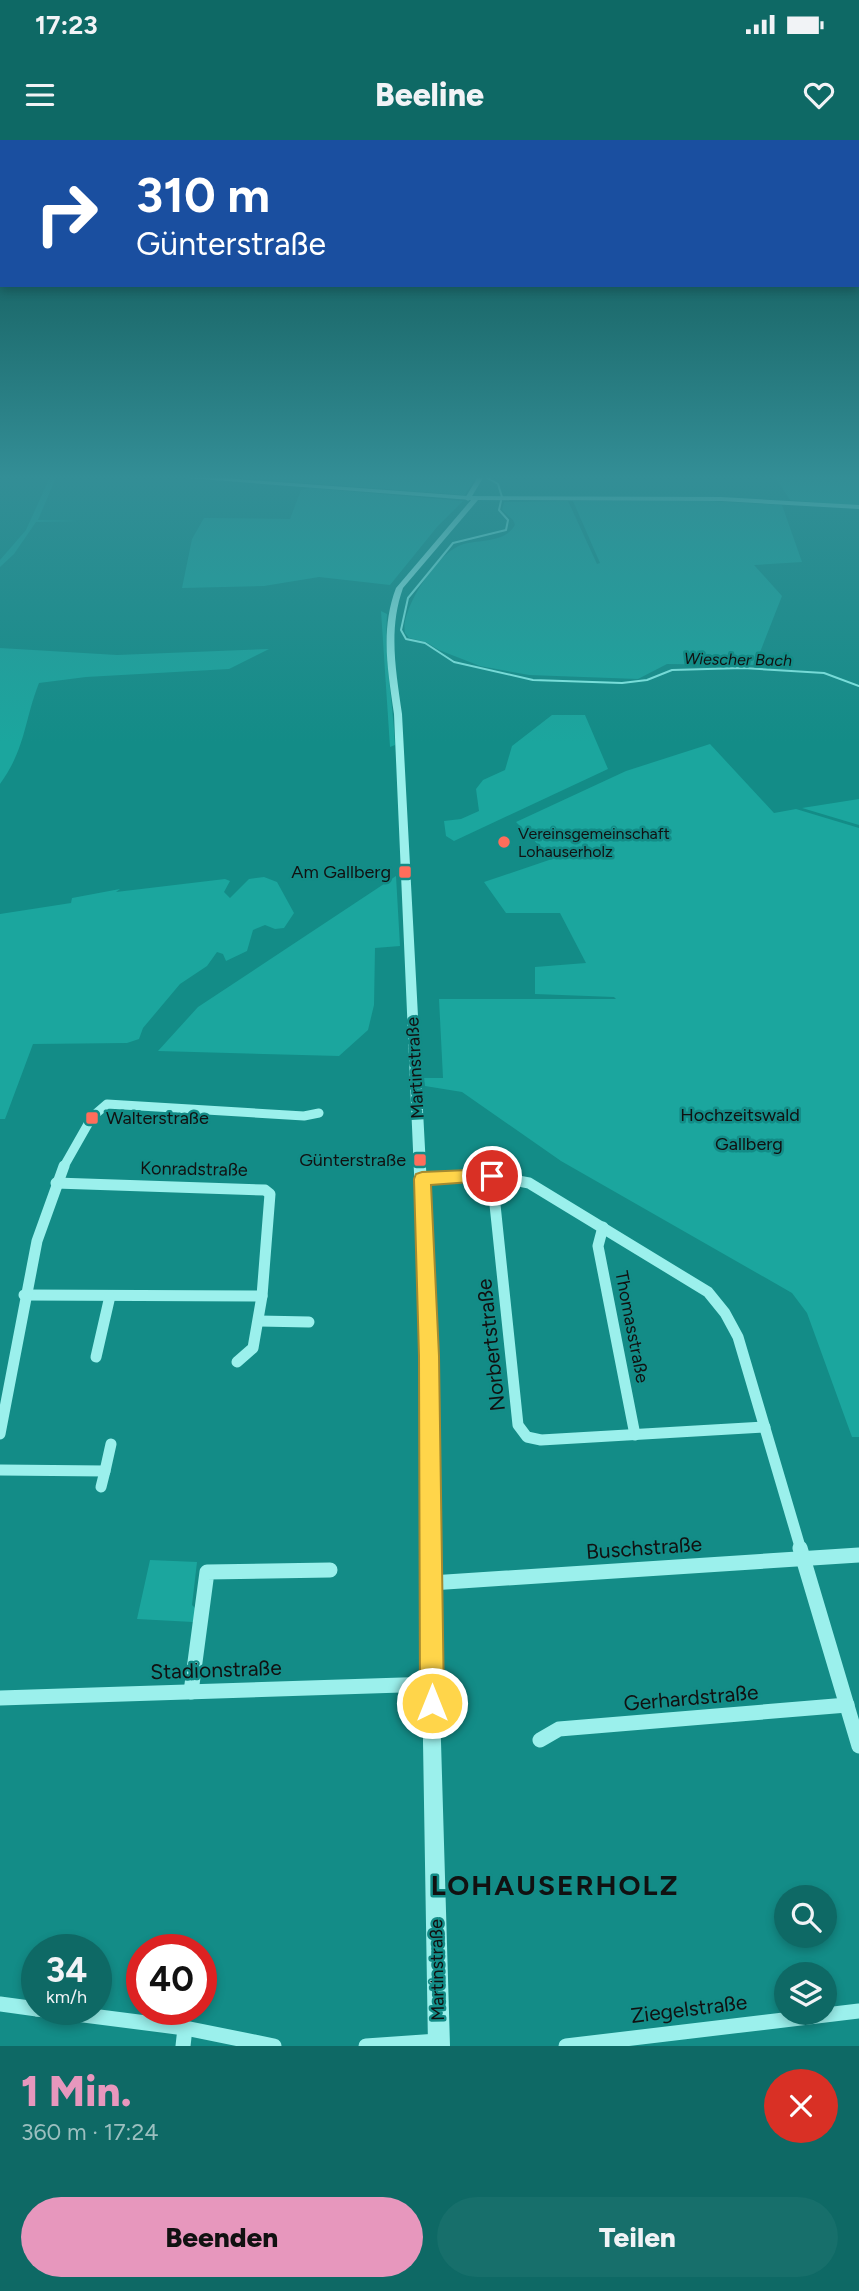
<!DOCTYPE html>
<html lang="de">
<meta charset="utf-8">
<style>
:root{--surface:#0e6965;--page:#176f6b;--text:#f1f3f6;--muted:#9bbfbf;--accent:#e797bd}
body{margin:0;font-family:Figtree,sans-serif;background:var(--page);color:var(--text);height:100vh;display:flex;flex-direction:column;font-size:26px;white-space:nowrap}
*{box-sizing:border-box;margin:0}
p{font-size:23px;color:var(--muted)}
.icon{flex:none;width:38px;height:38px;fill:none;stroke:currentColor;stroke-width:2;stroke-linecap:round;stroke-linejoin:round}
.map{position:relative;height:1906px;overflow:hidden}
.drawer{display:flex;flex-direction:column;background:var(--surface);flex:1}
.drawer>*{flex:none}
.hud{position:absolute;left:0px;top:0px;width:859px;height:147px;box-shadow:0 4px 10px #0003;background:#1a4fa0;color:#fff;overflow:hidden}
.fabs{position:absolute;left:774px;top:1745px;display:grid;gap:14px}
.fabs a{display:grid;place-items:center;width:63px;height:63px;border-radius:50%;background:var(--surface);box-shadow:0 4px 10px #0003;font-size:35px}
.speed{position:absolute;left:21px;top:1794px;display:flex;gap:14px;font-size:35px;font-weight:700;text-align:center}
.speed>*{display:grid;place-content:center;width:91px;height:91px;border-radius:50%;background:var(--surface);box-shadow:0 4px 10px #0003;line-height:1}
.speed small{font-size:18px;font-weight:400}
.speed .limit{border:10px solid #d22;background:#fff;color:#111}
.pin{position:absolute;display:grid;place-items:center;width:60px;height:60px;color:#fff;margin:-30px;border:4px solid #fff;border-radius:50%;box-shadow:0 2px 7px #0007}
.me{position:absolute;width:77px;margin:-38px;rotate:0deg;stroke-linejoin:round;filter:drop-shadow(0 0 5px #0008)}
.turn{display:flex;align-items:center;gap:24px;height:147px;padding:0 21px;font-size:32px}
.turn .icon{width:91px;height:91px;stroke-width:2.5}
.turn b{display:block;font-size:49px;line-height:60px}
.round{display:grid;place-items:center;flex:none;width:74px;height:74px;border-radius:37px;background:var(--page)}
.headline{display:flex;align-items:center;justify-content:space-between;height:119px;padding:0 21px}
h1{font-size:42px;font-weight:800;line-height:52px;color:var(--accent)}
.primary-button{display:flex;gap:14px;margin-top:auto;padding:14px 21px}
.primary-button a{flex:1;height:80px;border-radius:42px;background:var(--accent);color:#111;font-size:28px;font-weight:800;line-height:80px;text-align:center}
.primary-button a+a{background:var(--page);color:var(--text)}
.status{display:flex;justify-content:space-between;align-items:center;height:49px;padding:0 35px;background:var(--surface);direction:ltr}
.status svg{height:19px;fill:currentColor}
header{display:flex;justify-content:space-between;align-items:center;height:91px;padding:0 21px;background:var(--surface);font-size:32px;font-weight:800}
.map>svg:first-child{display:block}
</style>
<div class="status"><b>17:23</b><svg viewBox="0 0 49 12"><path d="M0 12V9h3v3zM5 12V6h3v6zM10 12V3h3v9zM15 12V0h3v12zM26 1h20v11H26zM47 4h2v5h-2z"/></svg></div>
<header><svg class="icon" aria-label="menu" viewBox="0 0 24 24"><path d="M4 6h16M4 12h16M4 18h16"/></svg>Beeline<svg class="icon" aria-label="heart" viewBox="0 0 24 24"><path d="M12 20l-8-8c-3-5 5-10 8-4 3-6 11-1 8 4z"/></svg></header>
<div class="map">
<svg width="859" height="1906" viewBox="0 0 859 1906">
<rect width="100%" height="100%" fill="#138c87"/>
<g fill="#1ba69e">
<path d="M57,335L38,380L79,381L36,382L14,414L0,427V420L26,390L50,337H0Z"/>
<path d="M242,335H477L465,355L241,338Z"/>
<path d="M774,335H859V366L790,360Z"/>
<path d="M310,348L463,361L437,387L390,445L319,437L264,446L182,448L192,399L204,378L290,379L301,350Z"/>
<path d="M568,361L597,424L600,423L573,361H710L782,365L802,422L754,425L782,456L755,525L667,524L638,539L529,535L480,526L439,510L426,502L409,498L405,493C400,469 438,413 461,405C478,399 504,404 515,385L513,380L502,370L504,362Z"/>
<path d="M381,471L387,474C384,518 393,561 395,605L390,607Z"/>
<path d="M0,508L117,515L269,509L229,529L86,537L39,543C24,581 26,608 0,644Z"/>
<path d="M552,575H585L608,629L454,701L446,696L444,681L461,679L479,671L476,649L483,640L505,630L512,606Z"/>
<path d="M710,604L774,673L796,669L859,688V1297H852L807,1173L792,1153L561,1021L462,952L425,946L424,938H443L439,859H616L614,857L535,854V827L586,823L560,773H506L484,742L552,719L516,682L626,631Z"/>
<path d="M859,659V685L802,668Z"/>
<path d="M396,736L400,806L375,808L374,865L368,890L339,916L158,911L198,867Z"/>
<path d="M264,737L277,742L294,773L284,788L275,789L265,785L253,790L247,811L226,821L223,814L217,812L207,826L180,844L143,888L139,899L127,903L33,904L5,979H0V774L71,763L72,758L120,749L116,752L225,739L230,741L224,752L230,758L249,739Z"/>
<path d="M150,1420L197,1422L192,1465L196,1469L193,1482L137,1479Z"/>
</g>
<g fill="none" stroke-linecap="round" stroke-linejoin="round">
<g stroke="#8df4ed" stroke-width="2">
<path d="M484,336L498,344L502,357"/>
<path d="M501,361L499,370L508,380L506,390L453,403L408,458L401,490L406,499L425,503L454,522L533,540L622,543L647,540L672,530L743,528L824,533L859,546"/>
</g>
<path stroke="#9bf0ec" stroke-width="5" d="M468,358L482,335"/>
<path stroke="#9bf0ec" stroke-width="9" d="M63,1028L92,977L107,964L304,976L319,973"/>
<g stroke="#9bf0ec" stroke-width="11">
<path d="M492,1036L518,1285L527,1297L541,1300L765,1287"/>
<path d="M422,1039L492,1036L529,1043L708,1152L725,1173L738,1197L801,1410"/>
<path d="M603,1087L598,1106L635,1295"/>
<path d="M24,1155L262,1156L270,1054L265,1050L56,1043"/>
<path d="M259,1181L309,1182"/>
<path d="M96,1217L110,1156"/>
<path d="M237,1222L253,1208L262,1156"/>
<path d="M0,1294L37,1101L64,1026"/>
<path d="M0,1330L105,1331L111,1304"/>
<path d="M101,1347L105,1331"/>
</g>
<g stroke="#9bf0ec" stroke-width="15">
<path d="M800,1408L859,1606"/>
<path d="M431,1443L859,1415"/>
<path d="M191,1552L207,1432L330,1430"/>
<path d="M0,1558L433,1544"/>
<path d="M540,1600L559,1589L847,1565"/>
<path d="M0,1864L37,1869"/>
<path d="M37,1869L185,1888L274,1906"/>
<path d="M183,1906L185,1888"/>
<path d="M366,1906L438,1901"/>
<path d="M566,1906L859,1871"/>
</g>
<path fill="#9bf0ec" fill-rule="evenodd" d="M148,335H182L468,356L721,357L859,365V369L721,361L478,360L403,448C388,490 396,531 402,574L436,1216L441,1602L450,1906H428L423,1602L422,1216L394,574C388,531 380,490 396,448L471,360Z"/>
</g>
<linearGradient id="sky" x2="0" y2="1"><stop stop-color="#0a4d4a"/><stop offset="0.56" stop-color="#338e96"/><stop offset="1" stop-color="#338e96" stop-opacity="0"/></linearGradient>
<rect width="859" height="602" fill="url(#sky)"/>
<path fill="#ffd54a" stroke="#a68a30" stroke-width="2" d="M492,1029L498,1031L501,1036L498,1040L431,1045L439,1216L444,1563L441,1572L432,1575L424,1572L420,1563L419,1216L414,1039L416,1034L422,1032Z"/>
<g fill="#ff6d5b" stroke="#138c87" stroke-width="2.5">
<circle cx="504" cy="702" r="7"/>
<rect x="398" y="725" width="14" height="14" rx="3.5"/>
<rect x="85" y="971" width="14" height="14" rx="3.5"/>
<rect x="413" y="1013" width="14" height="14" rx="3.5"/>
</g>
<g text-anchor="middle" stroke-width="5" stroke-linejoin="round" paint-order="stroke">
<g font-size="16" font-style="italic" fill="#111" stroke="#138c87">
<text transform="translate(738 519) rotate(1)" y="6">Wiescher Bach</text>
</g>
<g font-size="16" fill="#111" stroke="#138c87" text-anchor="start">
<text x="518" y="699">Vereinsgemeinschaft<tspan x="518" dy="18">Lohauserholz</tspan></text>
</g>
<g font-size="18" fill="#111" stroke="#138c87" text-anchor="end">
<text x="391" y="738">Am Gallberg</text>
<text x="106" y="984" text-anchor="start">Walterstraße</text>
<text x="406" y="1026">Günterstraße</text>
</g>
<g font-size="18" fill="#111" stroke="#138c87">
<text transform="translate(415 928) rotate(-93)" y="6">Martinstraße</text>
<text transform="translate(194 1029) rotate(1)" y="6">Konradstraße</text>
<text transform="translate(632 1187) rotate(79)" y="6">Thomasstraße</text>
<text transform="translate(437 1830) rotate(-91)" y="6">Martinstraße</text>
</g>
<g font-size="18" fill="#111" stroke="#138c87">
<text x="740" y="981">Hochzeitswald</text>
<text x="749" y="1010">Gallberg</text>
</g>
<g font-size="21" fill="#111" stroke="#138c87">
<text transform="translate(491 1205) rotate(-96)" y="7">Norbertstraße</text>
<text transform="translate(644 1408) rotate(-4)" y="7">Buschstraße</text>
<text transform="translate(216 1530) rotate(-2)" y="7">Stadionstraße</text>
<text transform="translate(691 1558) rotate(-5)" y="7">Gerhardstraße</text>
<text transform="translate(689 1869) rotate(-7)" y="7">Ziegelstraße</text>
</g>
<g font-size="28" font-weight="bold" letter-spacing="2" fill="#111" stroke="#138c87">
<text x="555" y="1755">LOHAUSERHOLZ</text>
</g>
</g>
</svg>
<div class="fabs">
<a><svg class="icon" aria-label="search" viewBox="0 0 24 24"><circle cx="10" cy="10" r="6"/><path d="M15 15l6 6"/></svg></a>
<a><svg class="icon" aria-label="layers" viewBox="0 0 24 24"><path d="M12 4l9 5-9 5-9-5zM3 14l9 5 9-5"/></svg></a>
</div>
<div class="speed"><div>34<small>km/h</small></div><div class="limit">40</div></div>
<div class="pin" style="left:492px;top:1036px;background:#d93025"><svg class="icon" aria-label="arrive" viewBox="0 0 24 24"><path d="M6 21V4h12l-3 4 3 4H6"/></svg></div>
<svg class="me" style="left:432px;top:1563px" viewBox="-20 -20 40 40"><circle r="17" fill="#ffd54a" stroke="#fff" stroke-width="3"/><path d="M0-11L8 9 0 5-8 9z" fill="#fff"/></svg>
<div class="hud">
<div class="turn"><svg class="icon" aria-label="right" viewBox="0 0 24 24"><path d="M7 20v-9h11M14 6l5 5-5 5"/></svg><div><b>310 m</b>Günterstraße</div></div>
</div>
</div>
<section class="drawer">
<div class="headline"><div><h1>1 Min.</h1><p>360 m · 17:24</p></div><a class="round" style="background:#d93025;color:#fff"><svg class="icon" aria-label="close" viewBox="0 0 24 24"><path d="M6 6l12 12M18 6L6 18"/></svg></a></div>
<div class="primary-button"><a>Beenden</a><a>Teilen</a></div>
</section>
